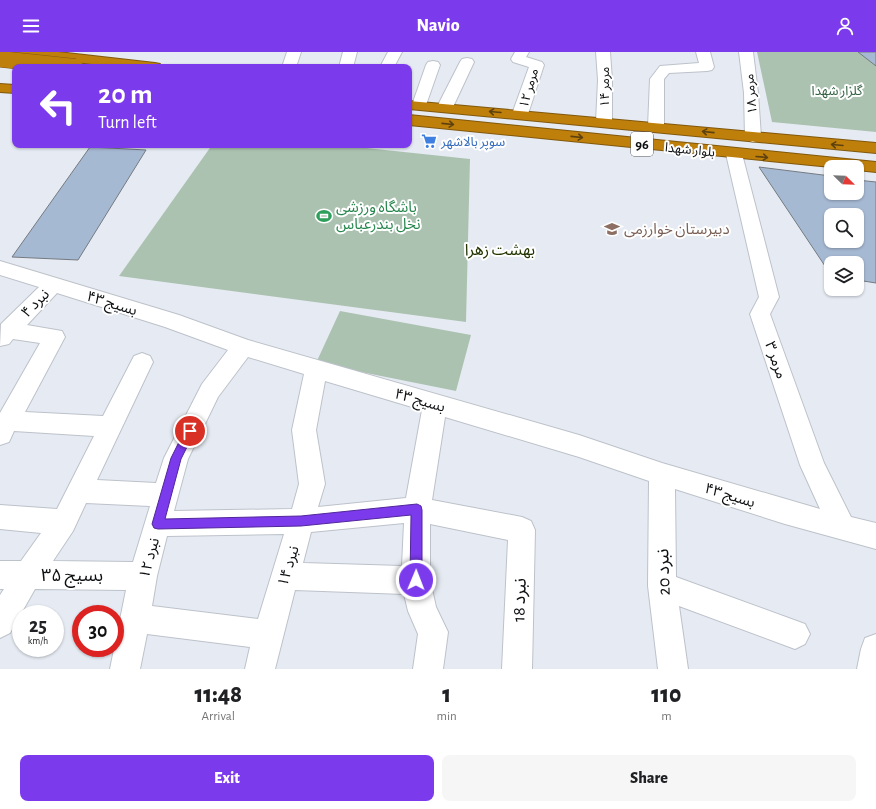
<!DOCTYPE html>
<meta charset="utf-8">
<style>
:root{--surface:#fff;--page:#f6f6f6;--text:#202124;--muted:#757577;--accent:#7c3aed}
body{margin:0;font-family:"Alegreya Sans","Noto Sans Arabic",sans-serif;background:var(--page);color:var(--text);height:100vh;display:flex;flex-direction:column;font-size:15px;white-space:nowrap}
*{box-sizing:border-box;margin:0}
p{font-size:13px;color:var(--muted)}
.icon{flex:none;width:22px;height:22px;fill:none;stroke:currentColor;stroke-width:2;stroke-linecap:round;stroke-linejoin:round}
.map{position:relative;height:617px;overflow:hidden}
.side{display:flex;flex-direction:column;background:var(--surface);flex:1}
.side>*{flex:none}
.banner{position:absolute;left:12px;top:12px;width:400px;height:84px;border-radius:8px;box-shadow:0 1px 3px #0004;background:#7c3aed;color:#fff;overflow:hidden}
.needle{width:26px;rotate:113deg}
.buttons{position:absolute;left:824px;top:108px;display:grid;gap:8px}
.buttons a{display:grid;place-items:center;width:40px;height:40px;border-radius:8px;background:var(--surface);box-shadow:0 1px 3px #0004;font-size:20px}
.speed{position:absolute;left:12px;top:553px;display:flex;gap:8px;font-size:20px;font-weight:700;text-align:center}
.speed>*{display:grid;place-content:center;width:52px;height:52px;border-radius:50%;background:var(--surface);box-shadow:0 1px 3px #0004;line-height:1}
.speed small{font-size:10px;font-weight:400}
.speed .limit{border:6px solid #d22;background:#fff;color:#111}
.pin{position:absolute;display:grid;place-items:center;width:34px;height:34px;color:#fff;margin:-17px;border:2px solid #fff;border-radius:50%;box-shadow:0 1px 4px #0007}
.me{position:absolute;width:44px;margin:-22px;rotate:1deg;stroke-linejoin:round;filter:drop-shadow(0 0 3px #0008)}
.turn{display:flex;align-items:center;gap:14px;height:84px;padding:0 20px;font-size:18px}
.turn .icon{width:52px;height:52px;stroke-width:2.5}
.turn b{display:block;font-size:28px;line-height:34px}
.eta{display:flex;justify-content:space-evenly;align-items:center;height:68px;text-align:center}
.eta b{font-size:24px;font-weight:800;line-height:28px}
.primary-button{display:flex;gap:8px;margin-top:auto;padding:8px 20px}
.primary-button a{flex:1;height:46px;border-radius:8px;background:var(--accent);color:#fff;font-size:16px;font-weight:800;line-height:46px;text-align:center}
.primary-button a+a{background:var(--page);color:var(--text)}
header{display:flex;justify-content:space-between;align-items:center;height:52px;padding:0 20px;background:var(--accent);color:#fff;font-size:18px;font-weight:800}
.map>svg:first-child{display:block}
</style>
<header><svg class="icon" aria-label="menu" viewBox="0 0 24 24"><path d="M4 6h16M4 12h16M4 18h16"/></svg>Navio<svg class="icon" aria-label="person" viewBox="0 0 24 24"><circle cx="12" cy="8" r="4"/><path d="M4 21q1-7 8-7t8 7"/></svg></header>
<div class="map">
<svg width="876" height="617" viewBox="0 0 876 617">
<rect width="100%" height="100%" fill="#e6ebf3"/>
<g fill="#acc2b1">
<path d="M757,0H876V80L772,70Z"/>
<path d="M212,93H338L470,107L466,270L119,224Z"/>
<path d="M340,259L471,283L456,339L316,311Z"/>
</g>
<g fill="#a6b9d3" stroke="#757a81" fill-rule="evenodd">
<path d="M858,0H876V14Z"/>
<path d="M90,95L146,98L78,208L12,205Z"/>
<path d="M759,115L831,124V141H857V128L876,130V231L857,228V211H831V223ZM831,163H857V189H831Z"/>
</g>
<g fill="none" stroke-linecap="round" stroke-linejoin="round">
<g stroke="#bdc2ca" stroke-width="2">
<g id="minor">
<path d="M287,0H301L296,15H282Z"/>
<path d="M343,0H357L353,15H339Z"/>
<path d="M388,0H402L394,15H380Z"/>
<path d="M515,0H529L526,5L542,10L544,13L528,62L525,65L520,67L515,65L512,62L529,15L513,10L511,7Z"/>
<path d="M596,0H610L612,28V70L609,73L604,75L599,73L596,70L598,28Z"/>
<path d="M696,0H710L714,15L712,18L707,19L669,21L664,27V75L662,78L656,80L650,78L648,75L650,27L660,14L699,11Z"/>
<path d="M739,0H753L758,41L761,85L759,88L753,90L747,88L745,85L744,41Z"/>
<path d="M467,6L472,7L474,10L453,55L450,58L445,60L440,58L437,55L460,10L462,7Z"/>
<path d="M433,9L438,10L440,13L426,53L424,56L419,57L414,56L412,53L426,13L428,10Z"/>
<path d="M734,97L740,99L742,102L779,245L770,262L824,411L851,465L876,471V497L785,472L675,437L676,525L805,572L810,582L805,592L795,597L679,554L688,617H658L648,534L649,429L579,405L445,365L432,448L522,465L531,469L535,478L532,617H502L508,488L430,472V528L436,555L448,580L443,617H413L418,582L408,559L404,542L295,538L275,617H245L250,595L147,582L140,617H110L126,538L35,537L10,581L0,586V543L4,537H0V509H21L41,481L0,477V453L57,457L94,384L14,379L9,390L0,393V361L40,291L13,287L9,292L0,294L1,272L39,235L0,223V209L179,263L248,288L579,383L662,411L820,457L800,413L750,262L759,245L726,102L728,99ZM57,241L165,275L228,298L202,332L164,406L156,431L97,428L153,310L150,304L142,301L134,304L103,364L25,360L65,285L62,279L27,273ZM248,305L304,322L292,378L299,432L292,457L174,459L188,407L218,345ZM325,329L422,358L406,446L318,455L325,432L316,378ZM86,451L150,454L133,510L53,509L73,479ZM404,471L402,514L303,511L311,480ZM284,482L258,567L152,554L157,524L167,484Z"/>
<path d="M876,582V617H857L861,597L865,586Z"/>
</g>
</g>
<g stroke="#81580d" stroke-width="2">
<g id="highway">
<path d="M15,0H58L155,11L160,12L162,15H118L22,4L17,3Z"/>
<path d="M0,32L15,33V41L0,40Z"/>
<path d="M409,49L876,91V101L409,57Z"/>
<path d="M409,63L876,110V120L857,118V115H831L409,73Z"/>
</g>
</g>
<use href="#minor" fill="#fff" fill-rule="evenodd"/>
<use href="#highway" fill="#bf7f0b" fill-rule="evenodd"/>
<g stroke="#81580d" stroke-width="17" stroke-linecap="butt">
<path id="highway-bridge" d="M0,7L75,15"/>
</g>
<use href="#highway-bridge" stroke="#bf7f0b" stroke-width="16"/>
</g>
<defs><path id="oneway-shaft" d="M-6 0H5M1.5-3L5.5 0L1.5 3" fill="none" stroke-width="1.6" stroke-linecap="round" stroke-linejoin="round"/></defs>
<g stroke="#5d410e">
<use href="#oneway-shaft" transform="translate(495 60) rotate(-175)"/>
<use href="#oneway-shaft" transform="translate(448 72) rotate(6)"/>
<use href="#oneway-shaft" transform="translate(708 80) rotate(-174)"/>
<use href="#oneway-shaft" transform="translate(577 85) rotate(6)"/>
<use href="#oneway-shaft" transform="translate(837 93) rotate(-175)"/>
<use href="#oneway-shaft" transform="translate(762 105) rotate(5)"/>
</g>
<path fill="#7c3aed" stroke="#51269a" d="M190,375L193,376L195,379L181,407L165,467L301,464L417,452L421,454L422,458V528L420,532L416,534L412,532L410,528L411,463L301,474L158,477L154,476L152,472L171,406L186,376Z"/>
<defs>
<g id="supermarket-bare" transform="scale(1.2)"><path d="M-6-5.5h2.5l.6 2H6L4.5 2H-2.5L-4.4-4H-6ZM-1.5 3.2a1.3 1.3 0 1 0 .1 0ZM3 3.2a1.3 1.3 0 1 0 .1 0Z" fill="#3f7fe0" stroke="#fff" stroke-width="2.5" paint-order="stroke"/></g>
<g id="stadium-bare" transform="scale(1.2)"><path d="M0-5a6.5 5 0 1 0 0 10a6.5 5 0 1 0 0-10ZM-3.5-1.8h7v3.6h-7Z" fill="#2e9e5b" stroke="#fff" stroke-width="2.5" paint-order="stroke"/></g>
<g id="school-bare" transform="scale(1.2)"><path d="M0-5L7-2L0 1L-7-2ZM-4 1L0 2.5L4 1V4Q0 6-4 4Z" fill="#8d6e63" stroke="#fff" stroke-width="2.5" paint-order="stroke"/></g>
</defs>
<g fill-rule="evenodd">
<use href="#supermarket-bare" x="429" y="89"/>
<use href="#stadium-bare" x="324" y="164"/>
<use href="#school-bare" x="612" y="177"/>
</g>
<g text-anchor="middle" stroke-width="4" stroke-linejoin="round" paint-order="stroke">
<g font-size="13" fill="#0d0f11" stroke="#fff">
<text transform="translate(604 35) rotate(-90)" y="5">مرمر ۱۴</text>
<text transform="translate(528 36) rotate(-74)" y="5">مرمر ۱۲</text>
<text transform="translate(750 42) rotate(-95)" y="5">مرمر ۱۸</text>
<text transform="translate(690 97) rotate(6)" y="5">بلوار شهدا</text>
</g>
<g font-size="13" fill="#315f40" stroke="#fff">
<text x="837" y="43">گلزار شهدا</text>
</g>
<g font-size="13" fill="#366cbe" stroke="#fff" text-anchor="start">
<text x="441" y="94">سوپر بالاشهر</text>
</g>
<rect fill="#fff" stroke="#565758" stroke-width="1" x="631" y="80" width="22" height="24" rx="3"/>
<g font-size="14" font-weight="bold" fill="#0d0f11">
<text x="642" y="97">96</text>
</g>
<g font-size="15" fill="#27864d" stroke="#fff" text-anchor="start">
<text x="336" y="160">باشگاه ورزشی<tspan x="336" dy="17">نخل بندرعباس</tspan></text>
</g>
<g font-size="15" fill="#785e54" stroke="#fff" text-anchor="start">
<text x="624" y="182">دبیرستان خوارزمی</text>
</g>
<g font-size="15" fill="#0d0f11" stroke="#fff">
<text transform="translate(35 251) rotate(-45)" y="5">نبرد ۴</text>
<text transform="translate(112 251) rotate(17)" y="5">بسیج ۴۳</text>
<text transform="translate(776 308) rotate(71)" y="5">مرمر ۳</text>
<text transform="translate(420 348) rotate(16)" y="5">بسیج ۴۳</text>
<text transform="translate(730 443) rotate(17)" y="5">بسیج ۴۳</text>
<text transform="translate(149 506) rotate(-75)" y="5">نبرد ۱۲</text>
<text transform="translate(288 514) rotate(-73)" y="5">نبرد ۱۴</text>
</g>
<g font-size="16" fill="#213400" stroke="#fff">
<text x="500" y="203">بهشت زهرا</text>
</g>
<g font-size="18" fill="#0d0f11" stroke="#fff">
<text transform="translate(663 520) rotate(-92)" y="6">نبرد 20</text>
<text x="72" y="529">بسیج ۳۵</text>
<text transform="translate(519 548) rotate(-88)" y="6">نبرد 18</text>
</g>
</g>
</svg>
<div class="buttons">
<a><svg class="needle" viewBox="-14 -14 28 28"><path d="M0-13l5 13h-10z" fill="#e53935"/><path d="M0 13l5-13h-10z" fill="#757577"/></svg></a>
<a><svg class="icon" aria-label="search" viewBox="0 0 24 24"><circle cx="10" cy="10" r="6"/><path d="M15 15l6 6"/></svg></a>
<a><svg class="icon" aria-label="layers" viewBox="0 0 24 24"><path d="M12 4l9 5-9 5-9-5zM3 14l9 5 9-5"/></svg></a>
</div>
<div class="speed"><div>25<small>km/h</small></div><div class="limit">30</div></div>
<div class="pin" style="left:190px;top:379px;background:#d93025"><svg class="icon" aria-label="arrive" viewBox="0 0 24 24"><path d="M6 21V4h12l-3 4 3 4H6"/></svg></div>
<svg class="me" style="left:416px;top:528px" viewBox="-20 -20 40 40"><circle r="17" fill="#7c3aed" stroke="#fff" stroke-width="3"/><path d="M0-11L8 9 0 5-8 9z" fill="#fff"/></svg>
<div class="banner">
<div class="turn"><svg class="icon" aria-label="left" viewBox="0 0 24 24"><path d="M17 20v-9H6M10 6l-5 5 5 5"/></svg><div><b>20 m</b>Turn left</div></div>
</div>
</div>
<section class="side">
<div class="eta">
<div><b>11:48</b><p>Arrival</p></div>
<div><b>1</b><p>min</p></div>
<div><b>110</b><p>m</p></div>
</div>
<div class="primary-button"><a>Exit</a><a>Share</a></div>
</section>
